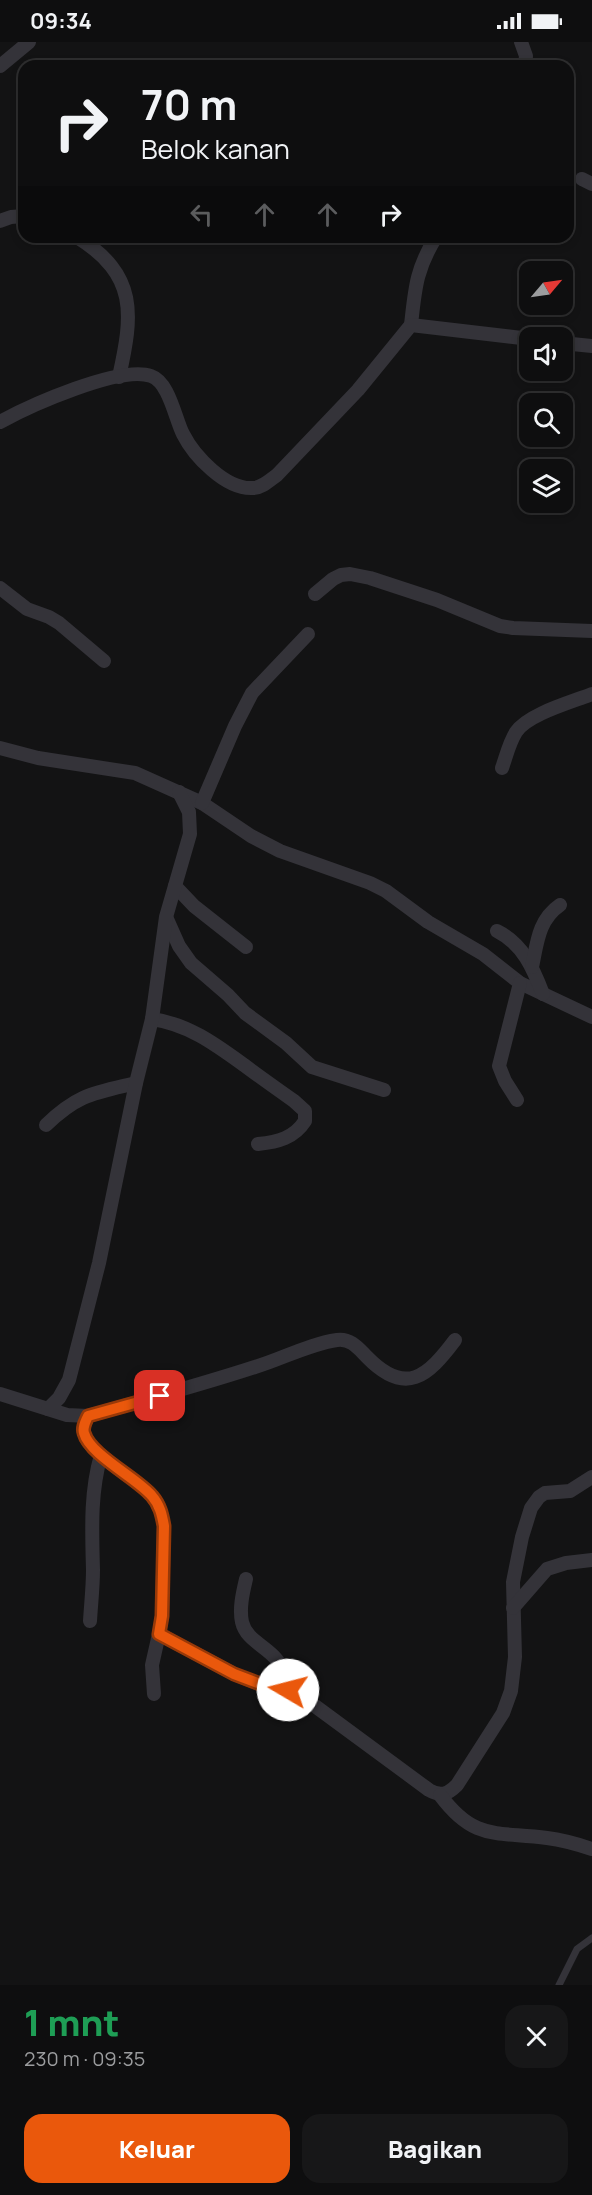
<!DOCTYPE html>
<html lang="id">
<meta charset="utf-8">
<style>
:root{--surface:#0e0e0f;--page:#171718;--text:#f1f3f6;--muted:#9b9c9e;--line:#2e2e2f;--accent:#ea580c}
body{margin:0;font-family:Manrope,sans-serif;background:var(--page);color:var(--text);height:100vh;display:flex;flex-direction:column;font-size:22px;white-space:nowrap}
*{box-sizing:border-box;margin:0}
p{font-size:20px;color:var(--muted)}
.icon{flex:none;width:33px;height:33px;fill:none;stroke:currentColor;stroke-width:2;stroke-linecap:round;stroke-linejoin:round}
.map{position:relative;height:1943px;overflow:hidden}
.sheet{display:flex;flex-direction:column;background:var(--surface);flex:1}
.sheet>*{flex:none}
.banner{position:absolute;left:18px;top:18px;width:556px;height:183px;border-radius:18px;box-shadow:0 3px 9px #0003,0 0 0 2px var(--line);background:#0e0e0f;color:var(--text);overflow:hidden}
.needle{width:39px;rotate:61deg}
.tools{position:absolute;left:519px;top:219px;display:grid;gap:12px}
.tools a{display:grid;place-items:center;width:54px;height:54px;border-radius:12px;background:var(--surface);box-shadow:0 3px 9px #0003,0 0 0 2px var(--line);font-size:30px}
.pin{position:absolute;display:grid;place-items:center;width:51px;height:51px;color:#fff;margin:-26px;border-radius:12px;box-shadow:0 3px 9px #0006}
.me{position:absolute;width:66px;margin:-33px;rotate:278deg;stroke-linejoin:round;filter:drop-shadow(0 0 4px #0008)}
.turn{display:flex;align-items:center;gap:21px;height:126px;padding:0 24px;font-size:27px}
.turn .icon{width:78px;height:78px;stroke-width:2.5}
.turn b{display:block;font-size:42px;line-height:51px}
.lanes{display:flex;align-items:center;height:57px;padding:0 24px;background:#0003;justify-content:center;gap:30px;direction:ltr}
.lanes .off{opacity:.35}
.round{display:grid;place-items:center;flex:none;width:63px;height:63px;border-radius:18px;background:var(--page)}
.summary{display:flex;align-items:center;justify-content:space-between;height:102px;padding:0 24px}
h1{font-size:36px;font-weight:800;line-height:45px;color:#1e9e55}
.primary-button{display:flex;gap:12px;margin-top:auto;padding:12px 24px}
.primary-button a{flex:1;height:69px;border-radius:18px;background:var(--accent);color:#fff;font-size:24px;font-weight:800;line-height:69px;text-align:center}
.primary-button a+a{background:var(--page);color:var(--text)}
.status{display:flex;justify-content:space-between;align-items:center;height:42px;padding:0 30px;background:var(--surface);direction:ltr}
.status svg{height:16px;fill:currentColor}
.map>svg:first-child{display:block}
</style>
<div class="status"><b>09:34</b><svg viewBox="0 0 49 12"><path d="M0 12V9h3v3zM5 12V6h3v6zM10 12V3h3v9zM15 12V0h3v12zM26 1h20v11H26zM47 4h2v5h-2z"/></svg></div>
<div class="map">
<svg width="592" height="1943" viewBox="0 0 592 1943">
<rect width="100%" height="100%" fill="#131314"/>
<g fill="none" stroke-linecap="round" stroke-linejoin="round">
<path stroke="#343339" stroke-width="7" d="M559,1943L577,1907L592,1896"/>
<g stroke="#343339" stroke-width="14">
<path d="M521,0L526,14L525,24"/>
<path d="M0,24L29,0"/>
<path d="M582,137L592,142"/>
<path d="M0,179L11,175L24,174"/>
<path d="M77,195C138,233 133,272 119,335"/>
<path d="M411,283C415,247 416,227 436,195"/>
<path d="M562,301L592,304"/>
<path d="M0,380C29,364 120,323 151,334C169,340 175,376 183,392C194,414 226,448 253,446C262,446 270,438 277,433L358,348L411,283L530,297"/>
<path d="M0,546L27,567L49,575L59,581L104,619"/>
<path d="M315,552L333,537L341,533L350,532L370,536L437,558L500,584L513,586L592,589"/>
<path d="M0,706L38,716L135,731L202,761L251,794L280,809L370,841L386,849L428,880L483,912L520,941L592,975"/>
<path d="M502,726C506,715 509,701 516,690C528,672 572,660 592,652"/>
<path d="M202,761L235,684L252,651L308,592"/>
<path d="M175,844L194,864L246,905"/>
<path d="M167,877L179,904L191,921L228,953L245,971L286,1001L312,1025L384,1048"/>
<path d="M497,889C523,902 533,926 543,952"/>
<path d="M532,925C537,902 538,878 560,863"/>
<path d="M152,977C188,982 215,1002 244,1023C260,1035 277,1047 294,1059L305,1069V1079C294,1096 278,1100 258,1102"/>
<path d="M517,1058L505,1039L499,1024L520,941"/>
<path d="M46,1083C78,1052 94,1051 136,1041"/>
<path d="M0,1352L67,1373L88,1374C144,1358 200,1343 255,1325C282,1317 309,1302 337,1298C351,1296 359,1307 367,1315C406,1355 428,1334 455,1298"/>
<path d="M48,1367L59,1356L69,1338L99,1221L136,1041L152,977L166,875L190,792L189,770L179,750"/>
<path d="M88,1374C86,1379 82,1386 84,1391C90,1414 137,1436 152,1454C160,1463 162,1473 164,1484L162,1574L159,1592L234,1632L315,1664L429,1748C441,1755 448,1752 457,1743L503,1671L511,1649L515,1615L513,1540L522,1495L531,1466L539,1455L545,1451L570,1449L592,1435"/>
<path d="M246,1537C243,1550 239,1566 242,1580C246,1598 266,1604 277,1618C285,1628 287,1640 289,1653"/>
<path d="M513,1566L547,1527L566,1521L592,1518"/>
<path d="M90,1579C91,1562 93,1545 93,1528C92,1489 90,1451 101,1413"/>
<path d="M154,1652L152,1623L159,1592"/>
<path d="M440,1753C475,1800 497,1789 547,1796C563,1798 577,1802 592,1807"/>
</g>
</g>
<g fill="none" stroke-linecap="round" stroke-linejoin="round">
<g stroke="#983908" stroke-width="15">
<path id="route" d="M160,1354L88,1374C86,1379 82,1385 84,1391C90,1413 137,1436 152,1454C160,1463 162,1473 164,1484L162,1574L159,1592L234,1632L289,1653L288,1648"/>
</g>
<use href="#route" stroke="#ea580c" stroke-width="10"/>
</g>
</svg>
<div class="tools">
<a><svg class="needle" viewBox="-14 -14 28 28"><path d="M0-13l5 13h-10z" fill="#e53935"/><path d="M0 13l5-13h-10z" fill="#9b9c9e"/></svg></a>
<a><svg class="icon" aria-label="sound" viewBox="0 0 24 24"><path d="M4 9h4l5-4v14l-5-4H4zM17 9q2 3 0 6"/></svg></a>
<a><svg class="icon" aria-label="search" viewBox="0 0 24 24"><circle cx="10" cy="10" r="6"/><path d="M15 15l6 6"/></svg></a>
<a><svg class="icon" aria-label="layers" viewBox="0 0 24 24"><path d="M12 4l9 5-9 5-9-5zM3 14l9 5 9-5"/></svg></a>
</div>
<div class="pin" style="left:160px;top:1354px;background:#d93025"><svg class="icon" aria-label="arrive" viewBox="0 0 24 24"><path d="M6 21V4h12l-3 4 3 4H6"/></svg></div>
<svg class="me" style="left:288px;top:1648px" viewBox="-20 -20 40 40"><circle r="19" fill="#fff"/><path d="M0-13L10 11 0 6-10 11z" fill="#ea580c"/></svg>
<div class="banner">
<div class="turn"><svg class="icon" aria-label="right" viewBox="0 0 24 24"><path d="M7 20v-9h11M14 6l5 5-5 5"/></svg><div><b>70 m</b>Belok kanan</div></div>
<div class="lanes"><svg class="icon off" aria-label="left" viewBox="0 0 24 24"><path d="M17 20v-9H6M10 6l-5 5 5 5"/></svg><svg class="icon off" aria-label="ahead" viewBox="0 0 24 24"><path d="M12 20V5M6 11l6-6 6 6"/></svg><svg class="icon off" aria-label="ahead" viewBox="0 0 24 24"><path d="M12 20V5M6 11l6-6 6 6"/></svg><svg class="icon" aria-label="right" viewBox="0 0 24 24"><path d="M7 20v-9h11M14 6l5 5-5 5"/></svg></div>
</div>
</div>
<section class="sheet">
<div class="summary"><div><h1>1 mnt</h1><p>230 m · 09:35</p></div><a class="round"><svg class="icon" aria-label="close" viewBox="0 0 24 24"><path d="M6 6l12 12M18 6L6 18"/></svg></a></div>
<div class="primary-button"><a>Keluar</a><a>Bagikan</a></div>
</section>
